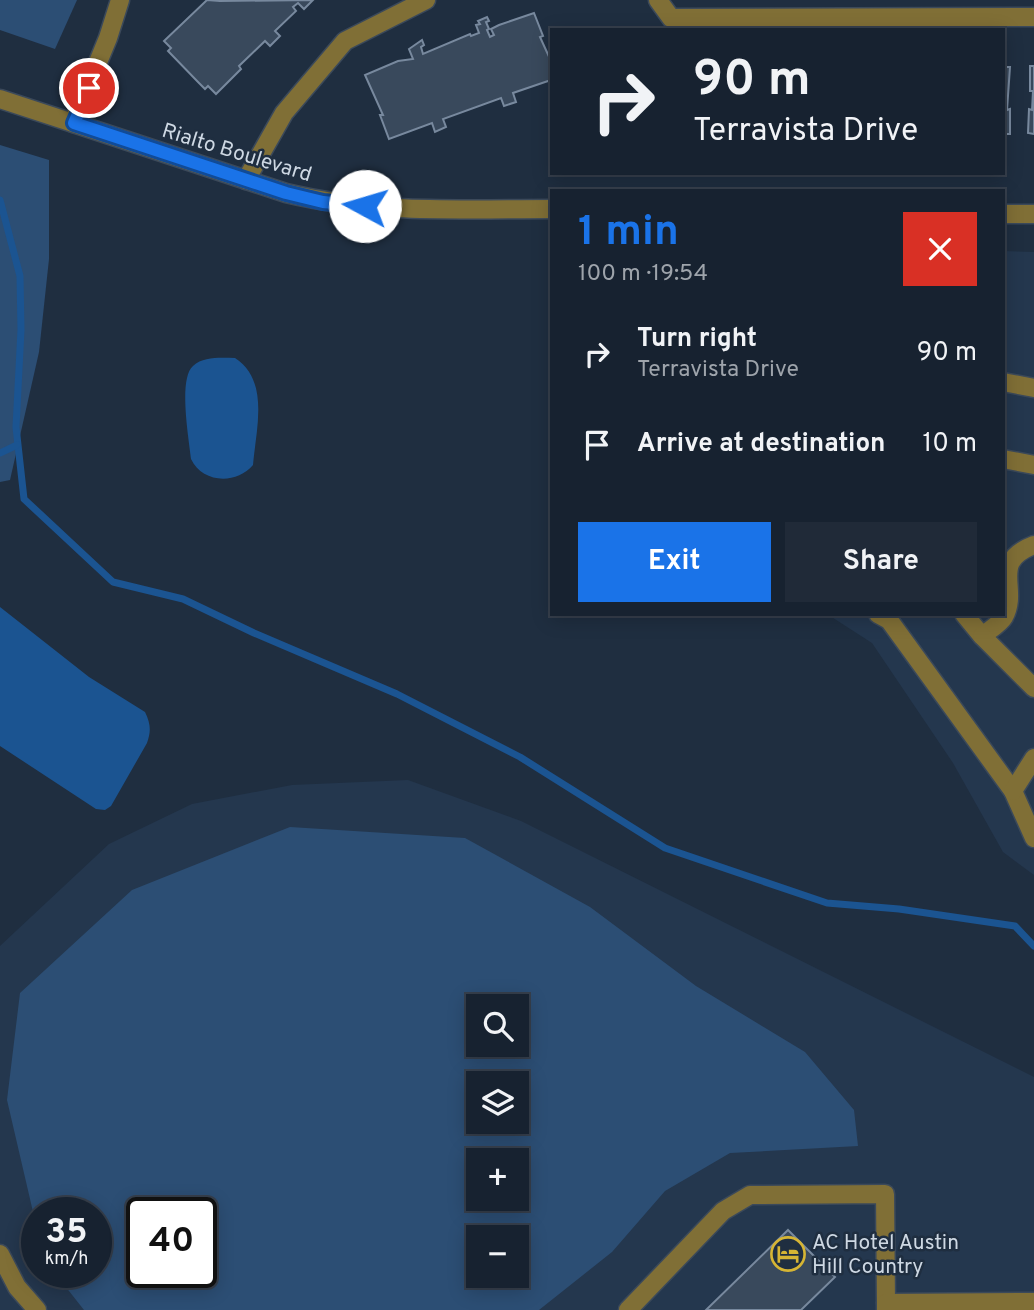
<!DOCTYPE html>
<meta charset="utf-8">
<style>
:root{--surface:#172230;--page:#202a38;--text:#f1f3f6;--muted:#9ea4ab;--line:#363f4c;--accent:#1a73e8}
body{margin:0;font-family:Overpass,sans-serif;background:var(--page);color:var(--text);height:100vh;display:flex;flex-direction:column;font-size:26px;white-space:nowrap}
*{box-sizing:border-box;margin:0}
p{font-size:23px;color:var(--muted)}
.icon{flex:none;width:38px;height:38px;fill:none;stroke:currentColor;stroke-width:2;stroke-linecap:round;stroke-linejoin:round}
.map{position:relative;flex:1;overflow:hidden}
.drawer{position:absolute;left:550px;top:189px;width:455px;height:427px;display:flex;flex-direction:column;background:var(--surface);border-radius:0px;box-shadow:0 4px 18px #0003,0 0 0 2px var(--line)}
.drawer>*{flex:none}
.banner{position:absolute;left:550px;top:28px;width:455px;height:147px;border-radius:0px;box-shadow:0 4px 18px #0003,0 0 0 2px var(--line);background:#172230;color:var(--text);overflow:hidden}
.tools{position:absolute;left:466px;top:994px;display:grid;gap:14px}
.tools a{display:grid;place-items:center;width:63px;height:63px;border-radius:0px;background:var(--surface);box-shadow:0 4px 18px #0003,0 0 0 2px var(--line);font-size:35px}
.speed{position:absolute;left:21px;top:1197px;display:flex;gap:14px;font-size:35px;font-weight:700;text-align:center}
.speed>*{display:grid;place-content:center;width:91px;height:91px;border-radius:50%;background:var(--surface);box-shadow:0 4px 18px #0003,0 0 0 2px var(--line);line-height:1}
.speed small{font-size:18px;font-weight:400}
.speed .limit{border:4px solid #111;border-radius:10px;background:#fff;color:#111}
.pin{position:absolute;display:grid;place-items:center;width:60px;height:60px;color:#fff;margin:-30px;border:4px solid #fff;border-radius:50%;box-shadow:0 2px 7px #0007}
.me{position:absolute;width:77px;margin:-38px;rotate:276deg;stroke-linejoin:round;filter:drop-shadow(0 0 5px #0008)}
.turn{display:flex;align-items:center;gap:24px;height:147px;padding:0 28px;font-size:32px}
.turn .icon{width:91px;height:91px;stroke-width:2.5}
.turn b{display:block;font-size:49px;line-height:60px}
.round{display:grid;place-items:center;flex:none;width:74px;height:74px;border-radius:0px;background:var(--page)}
.headline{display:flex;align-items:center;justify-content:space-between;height:119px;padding:0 28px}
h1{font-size:42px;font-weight:700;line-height:52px;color:var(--accent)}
.primary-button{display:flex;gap:14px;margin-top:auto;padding:14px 28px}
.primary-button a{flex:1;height:80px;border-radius:0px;background:var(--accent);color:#fff;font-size:28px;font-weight:700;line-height:80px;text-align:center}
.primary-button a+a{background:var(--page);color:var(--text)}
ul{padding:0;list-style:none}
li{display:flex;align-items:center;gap:21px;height:91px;padding:0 28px}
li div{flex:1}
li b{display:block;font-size:26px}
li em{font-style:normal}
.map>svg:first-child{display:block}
</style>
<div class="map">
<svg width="1034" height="1310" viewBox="0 0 1034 1310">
<rect width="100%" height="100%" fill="#1f2e40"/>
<g fill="#24374e" fill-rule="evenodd">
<path d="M1003,251L1034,252V875L1003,852L953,763L872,643L827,614H1003Z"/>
<path d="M408,780L521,821L1034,1077V1310H0V946L109,844L192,804L292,785ZM478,1006H516V1045H478ZM478,1083H516V1122H478ZM478,1160H516V1199H478ZM37,1213H96V1272H37ZM142,1213H201V1272H142ZM478,1237H516V1276H478Z"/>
</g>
<g fill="#2c4e74" fill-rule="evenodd">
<path d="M0,0H77L55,49L0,30Z"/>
<path d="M0,145L49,160V259L39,352L10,480L0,482Z"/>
<path d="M290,827L465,838L590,907L696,986L805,1052L854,1110L858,1146L730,1153L665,1191L612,1252L539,1310H84L54,1272H96V1213H37V1229L7,1100L20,993L132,890ZM478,1006H516V1045H478ZM478,1083H516V1122H478ZM478,1160H516V1199H478ZM142,1213H201V1272H142ZM478,1237H516V1276H478Z"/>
</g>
<g fill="#1b5491">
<path d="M235,358C270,381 256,429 253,465C236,485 202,483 191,459C189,439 178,379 193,366C204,356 221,358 235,358Z"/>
<path d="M0,607L89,677L145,712C151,724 151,732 147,743L111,806L105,810L96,809L0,746Z"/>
</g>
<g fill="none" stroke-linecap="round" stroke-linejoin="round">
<g stroke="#1b5491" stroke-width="7">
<path d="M0,200L20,276L21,330L16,427L24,499L113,582L183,599L254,633L397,694L520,757L665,848L827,903L899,909L1015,926L1034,946"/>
<path d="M0,453L17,445"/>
</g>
</g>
<g fill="#39495c" stroke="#78899e" stroke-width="2">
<path d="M207,0L220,1L313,0L304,9L298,3L293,7L296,11L275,31L280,36L270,46L265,41L239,66L241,69L216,94L208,86L205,89L199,83L168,51L171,48L164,41Z"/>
<path d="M534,13L543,36L540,37L551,61V80L513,93L516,102L504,106L501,98L443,119L446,127L435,132L432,123L389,139L380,115H383L365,75L398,61L413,59L409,49L422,40L424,45L421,47L423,54L470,34L471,36L479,33L476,25L480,24L478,21L487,17L489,21L486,22L489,29L487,30L490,37L494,35L491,29L499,25Z"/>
<path d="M1030,66H1034V134L1028,133L1029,109L1032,110L1033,91H1030Z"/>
<path d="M1003,67H1010L1007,110L1010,109V134H1003Z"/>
<path d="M788,1230L835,1277L801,1310H706Z"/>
</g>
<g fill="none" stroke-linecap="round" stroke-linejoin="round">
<g stroke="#3b495a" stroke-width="21">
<g id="minor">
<path d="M658,0L671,18L1034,17"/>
<path d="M0,99L286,193C373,214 463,209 551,209"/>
<path d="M73,123L108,38L120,0"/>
<path d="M246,180L284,113L345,41L426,0"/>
<path d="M1003,214H1034"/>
<path d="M1003,382L1034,388"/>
<path d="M1003,459L1034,465"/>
<path d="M878,614L889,620L1013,791L1034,838"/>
<path d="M964,614L982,636C988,631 1000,624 1004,617C1020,588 989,562 1034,545"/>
<path d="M982,636L1034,688"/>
<path d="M1013,791L1034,758"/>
<path d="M0,1254L17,1287L37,1310"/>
<path d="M628,1310L723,1211L750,1195L885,1194L886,1303"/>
<path d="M886,1310V1303L1034,1302"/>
</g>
</g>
<use href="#minor" stroke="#806f36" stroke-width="18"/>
</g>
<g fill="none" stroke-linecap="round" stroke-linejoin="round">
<g stroke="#114b97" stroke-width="18">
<path id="route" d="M89,88L74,123L286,193L323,202L365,206"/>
</g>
<use href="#route" stroke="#1a73e8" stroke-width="12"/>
</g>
<defs>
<g id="hotel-ring" transform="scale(1.75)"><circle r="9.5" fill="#1f2e40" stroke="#d6b534" stroke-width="1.5"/><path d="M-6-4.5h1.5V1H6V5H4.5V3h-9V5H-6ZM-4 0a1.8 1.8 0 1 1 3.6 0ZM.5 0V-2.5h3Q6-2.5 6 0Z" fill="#d6b534"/></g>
</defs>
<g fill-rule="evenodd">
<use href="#hotel-ring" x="788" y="1254"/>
</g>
<g text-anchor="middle" stroke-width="5" stroke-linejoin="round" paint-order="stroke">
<g font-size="21" fill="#ced8e3" stroke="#1f2e40">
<text transform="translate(237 152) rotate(17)" y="7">Rialto Boulevard</text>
</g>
<g font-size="21" fill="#ced8e3" stroke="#1f2e40" text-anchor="start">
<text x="812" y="1249">AC Hotel Austin<tspan x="812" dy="24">Hill Country</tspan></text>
</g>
</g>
</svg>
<div class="tools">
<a><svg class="icon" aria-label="search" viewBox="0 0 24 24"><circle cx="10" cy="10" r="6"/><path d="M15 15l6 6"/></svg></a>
<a><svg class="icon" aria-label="layers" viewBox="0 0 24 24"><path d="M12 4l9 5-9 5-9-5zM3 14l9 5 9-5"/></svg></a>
<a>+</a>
<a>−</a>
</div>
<div class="speed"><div>35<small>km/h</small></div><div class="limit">40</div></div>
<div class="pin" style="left:89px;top:88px;background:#d93025"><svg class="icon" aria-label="arrive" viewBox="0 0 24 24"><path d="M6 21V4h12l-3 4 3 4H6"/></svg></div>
<svg class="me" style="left:365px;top:206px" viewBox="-20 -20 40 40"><circle r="19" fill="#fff"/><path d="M0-13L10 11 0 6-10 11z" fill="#1a73e8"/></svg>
<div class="banner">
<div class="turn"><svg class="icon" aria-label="right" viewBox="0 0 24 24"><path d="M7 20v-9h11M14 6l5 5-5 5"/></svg><div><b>90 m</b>Terravista Drive</div></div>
</div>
<section class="drawer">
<div class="headline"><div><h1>1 min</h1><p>100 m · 19:54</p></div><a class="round" style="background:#d93025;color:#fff"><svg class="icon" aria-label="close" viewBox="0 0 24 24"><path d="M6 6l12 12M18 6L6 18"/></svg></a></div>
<ul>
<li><svg class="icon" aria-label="right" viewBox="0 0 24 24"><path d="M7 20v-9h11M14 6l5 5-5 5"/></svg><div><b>Turn right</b><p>Terravista Drive</p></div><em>90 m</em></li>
<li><svg class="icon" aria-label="arrive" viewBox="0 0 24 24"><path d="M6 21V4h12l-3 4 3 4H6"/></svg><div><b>Arrive at destination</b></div><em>10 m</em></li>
</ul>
<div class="primary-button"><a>Exit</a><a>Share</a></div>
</section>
</div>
